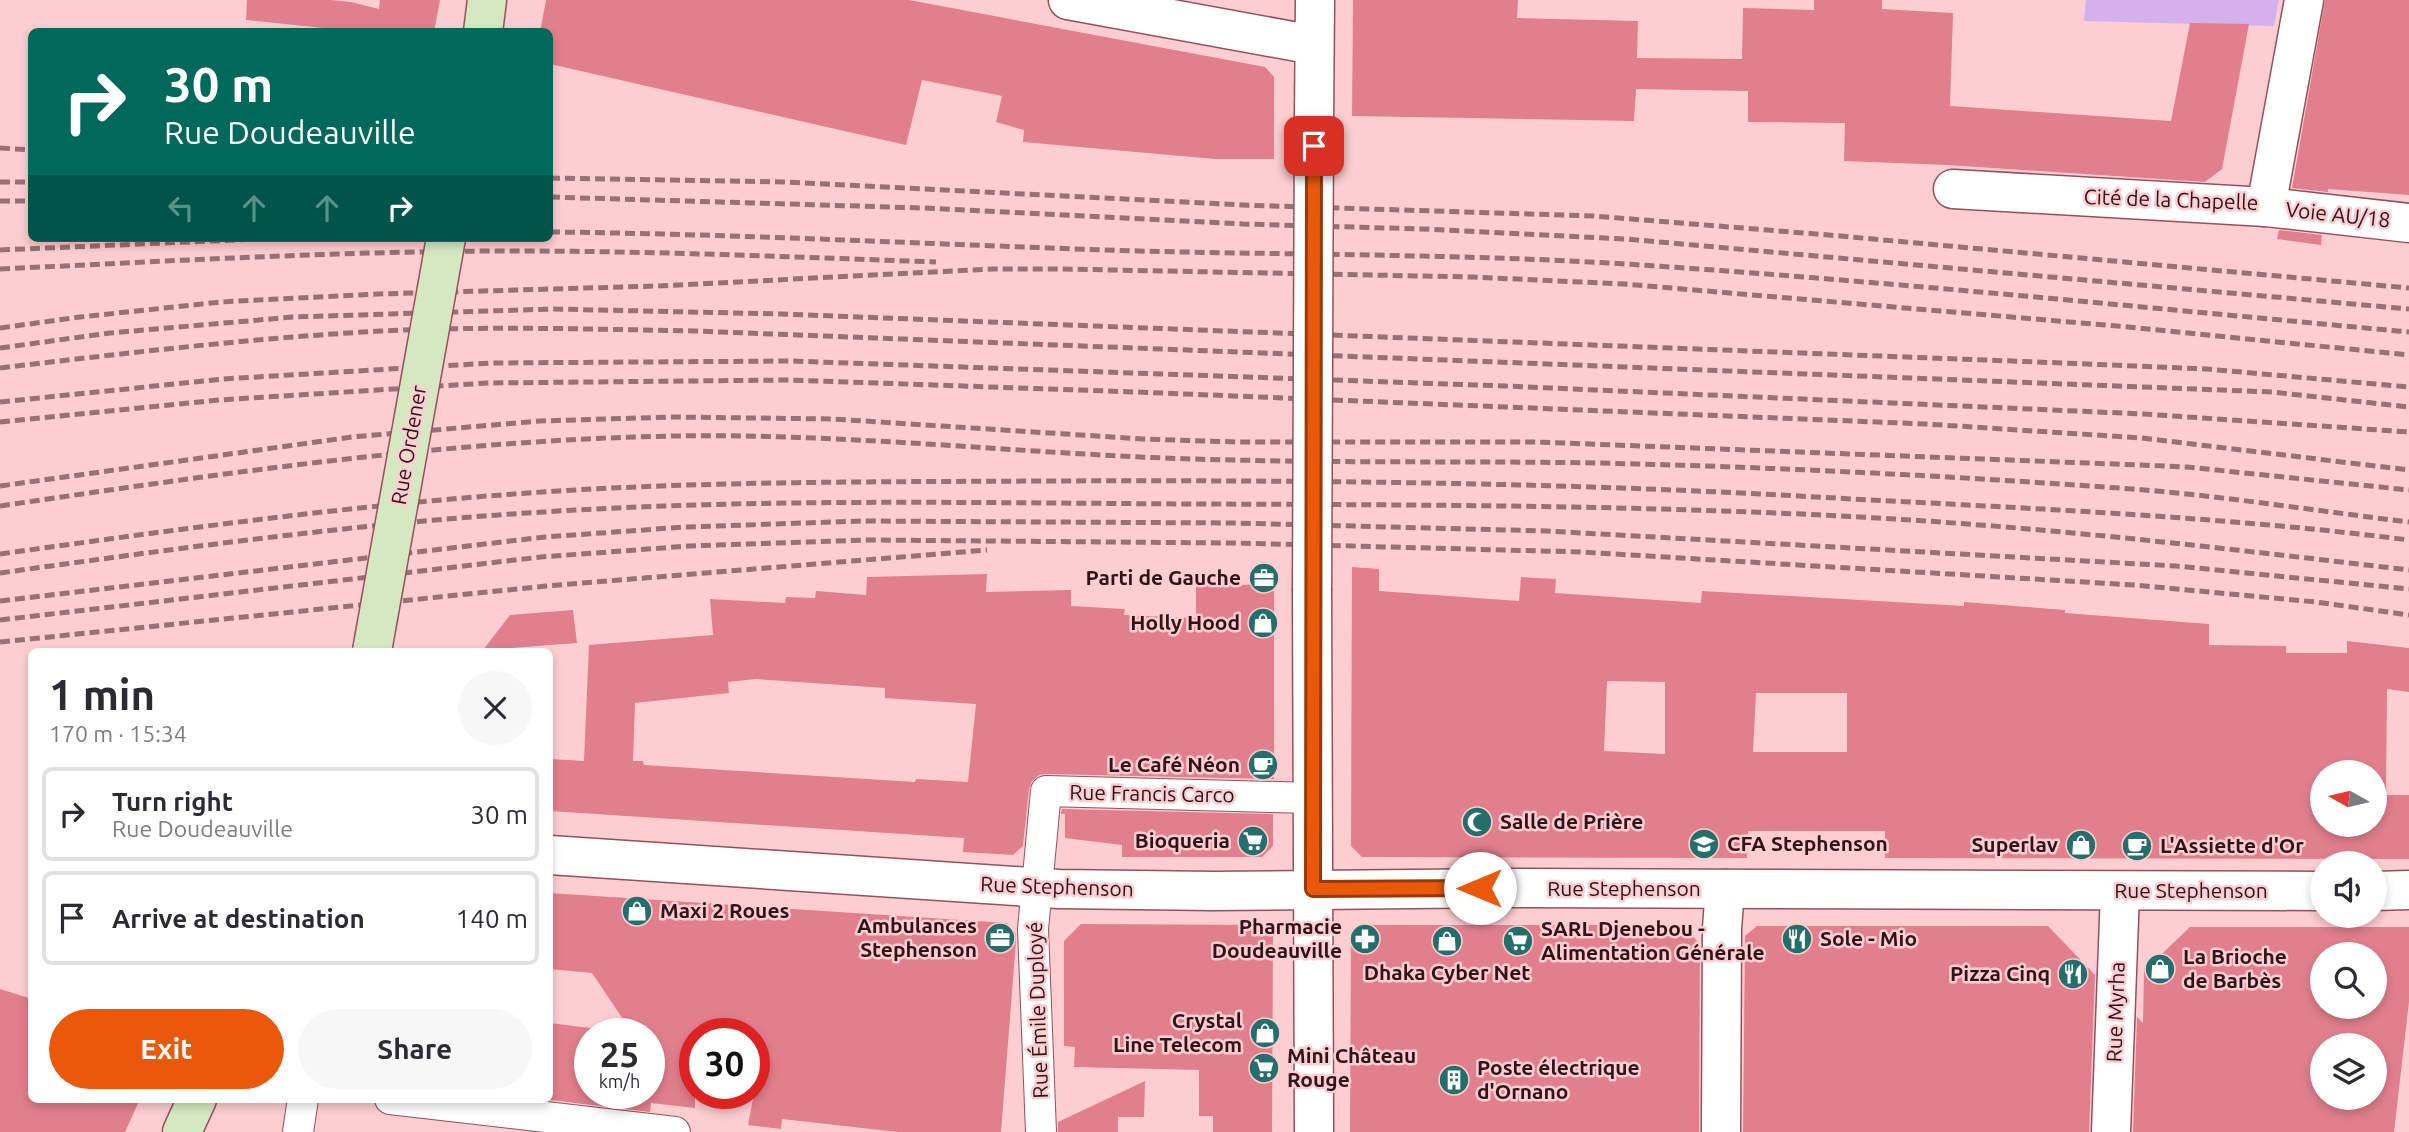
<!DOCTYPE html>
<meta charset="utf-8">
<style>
:root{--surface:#fff;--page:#f7f7f7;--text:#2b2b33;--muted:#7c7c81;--line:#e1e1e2;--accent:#ea580c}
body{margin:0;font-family:Ubuntu,sans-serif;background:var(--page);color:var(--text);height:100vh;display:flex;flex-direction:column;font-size:26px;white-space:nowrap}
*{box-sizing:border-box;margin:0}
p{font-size:23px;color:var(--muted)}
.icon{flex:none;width:38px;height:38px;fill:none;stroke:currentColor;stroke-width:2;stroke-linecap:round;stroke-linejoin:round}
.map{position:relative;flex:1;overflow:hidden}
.details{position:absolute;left:28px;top:648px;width:525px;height:455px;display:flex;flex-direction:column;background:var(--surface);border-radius:10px;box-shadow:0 4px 10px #0003}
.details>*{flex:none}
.banner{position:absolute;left:28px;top:28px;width:525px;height:214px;border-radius:10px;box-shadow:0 4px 10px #0003;background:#00695c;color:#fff;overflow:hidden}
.needle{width:46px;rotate:278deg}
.controls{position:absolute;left:2310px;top:760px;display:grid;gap:14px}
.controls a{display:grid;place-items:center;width:77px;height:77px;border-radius:50%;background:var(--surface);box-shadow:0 4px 10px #0003;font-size:35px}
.speed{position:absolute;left:574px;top:1018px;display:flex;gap:14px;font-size:35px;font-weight:700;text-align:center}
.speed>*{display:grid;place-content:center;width:91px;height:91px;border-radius:50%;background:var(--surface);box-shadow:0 4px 10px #0003;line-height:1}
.speed small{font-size:18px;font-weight:400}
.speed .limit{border:10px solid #d22;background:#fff;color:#111}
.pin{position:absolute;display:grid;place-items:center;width:60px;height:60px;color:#fff;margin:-30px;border-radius:14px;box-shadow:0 4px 10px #0006}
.me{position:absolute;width:77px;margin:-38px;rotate:270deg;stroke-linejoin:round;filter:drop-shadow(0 0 5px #0008)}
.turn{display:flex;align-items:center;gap:24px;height:147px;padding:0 21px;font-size:32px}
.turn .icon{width:91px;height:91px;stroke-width:2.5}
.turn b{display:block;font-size:49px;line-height:60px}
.lanes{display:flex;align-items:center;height:66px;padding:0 21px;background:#0003;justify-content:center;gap:35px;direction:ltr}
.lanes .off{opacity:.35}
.round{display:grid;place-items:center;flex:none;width:74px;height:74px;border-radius:37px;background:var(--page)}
.summary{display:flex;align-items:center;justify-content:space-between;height:119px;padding:0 21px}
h1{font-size:42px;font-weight:700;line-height:52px}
.action{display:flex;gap:14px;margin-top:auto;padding:14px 21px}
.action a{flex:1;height:80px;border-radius:42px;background:var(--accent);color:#fff;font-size:28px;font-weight:700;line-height:80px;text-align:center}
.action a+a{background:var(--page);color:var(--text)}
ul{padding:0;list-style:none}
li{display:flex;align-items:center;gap:21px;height:94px;margin:0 14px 10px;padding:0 7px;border:4px solid var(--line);border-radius:10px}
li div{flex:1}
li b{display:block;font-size:26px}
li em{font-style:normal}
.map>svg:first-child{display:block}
</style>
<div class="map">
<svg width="2409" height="1132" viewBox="0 0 2409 1132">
<rect width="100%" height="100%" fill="#fccdd1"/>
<path fill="#d4b0ec" d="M2086,0H2279L2274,26L2084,21Z"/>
<g fill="#e17f8d" fill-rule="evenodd">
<path d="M247,0H331L351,2L379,9L380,0H440L434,32H361L246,20Z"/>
<path d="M546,0H909L1265,67L1274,77V159H1215L1023,142L1024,130L996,122L1002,96L922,80L906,145L550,64V32H540Z"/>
<path d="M1353,0H1518L1517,18L1638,21L1637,58L1742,59L1743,8L1814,10V0H1882V9L1953,13L1950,106L2171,121L2190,23L2249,24L2222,169L2205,182L1948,165L1844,161L1845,123L1748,122V91L1636,89L1634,121L1352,116Z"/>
<path d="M2325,0H2409V195L2328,189V192L2292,188Z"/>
<path d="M2279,230L2322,235L2321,245L2277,239Z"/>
<path d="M1352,567L1379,569V591L1519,601L1521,577L1556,579L1555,593L1701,603L1702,591L1964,606V602L2065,610V613L2209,624V645L2286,646V653H2347V641L2409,648V692L2387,689L2386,795H2409V859L1885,858V831H1748L1747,858L1362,857L1351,846ZM1607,681L1665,682V754L1604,751ZM1756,693H1847V752H1753ZM2322,772H2375V824H2322Z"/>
<path d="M987,574L986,592L1071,590V606L1125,609L1124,615L1196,618V586L1274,584V779L1046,774L1039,775L1032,781L1029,789L1023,846L1013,855L963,852L964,838L550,811V759L584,761L589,645L713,635L710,599L785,603L786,597L815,598L816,591L866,595L867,577ZM756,679L885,688V698L976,704L968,782L916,779L915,782L644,765L643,761H633L635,703L729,693L728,682Z"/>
<path d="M573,610L577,643L483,650L510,615Z"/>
<path d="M1062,809L1273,814V846L1262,857H1122V845L1065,838V814H1061Z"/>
<path d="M550,893L1007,923L1016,934V941L1001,1132H898L782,1119L781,1129L748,1125L754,1094V1034H695V1108L651,1103L650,1112L542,1099H550V1023L590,1028V1094H649V1034H633L592,973L550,969Z"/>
<path d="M1081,924L1261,925L1273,936L1272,1132H1213V1116H1199V1070L1074,1067L1075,1047L1064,1046V941Z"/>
<path d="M1362,925H1682L1700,944L1699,1132H1350L1351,936Z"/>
<path d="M1757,926H2048L2095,975L2089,1132H1743L1745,936Z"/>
<path d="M2190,927H2409V1002L2394,1132H2133L2137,1017L2143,1023L2144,971ZM2322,954H2375V1006H2322ZM2322,1045H2375V1097H2322Z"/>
<path d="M0,989L32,999V1099H140L125,1132H0Z"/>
<path d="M1145,1081L1144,1117H1118V1132H1058V1122Z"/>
</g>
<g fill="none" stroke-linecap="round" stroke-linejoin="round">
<g stroke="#95515b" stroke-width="32">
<g id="pedestrian">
<path d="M390,1099L675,1132"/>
<path d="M298,1132L303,1099"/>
<path d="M1041,1132L1033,929L1046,791L1313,798"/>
</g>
</g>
<g stroke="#95515b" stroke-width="41">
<g id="minor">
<path d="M1068,0L1314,45"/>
<path d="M1953,189L2266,207L2409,223"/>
<path d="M2266,207L2304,0"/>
<path d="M550,855L1059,889L1214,891L1506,888L2322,891"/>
<path d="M2375,891L2409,890"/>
<path d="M1721,1132L1722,928L1725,889"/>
<path d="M2111,1132L2120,892"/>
</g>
</g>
<g stroke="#95515b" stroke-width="41">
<g id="tertiary">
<path d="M1314,121L1315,0"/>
<path d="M1312,591L1314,1132"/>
</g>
</g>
<g stroke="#95515b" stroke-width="41">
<g id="secondary">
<path d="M483,32L487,0"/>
<path d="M182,1132L197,1099"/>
</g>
</g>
<use href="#pedestrian" stroke="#fff" stroke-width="30"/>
<use href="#minor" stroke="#fff" stroke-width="38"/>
<use href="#tertiary" stroke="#fff" stroke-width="38"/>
<use href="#secondary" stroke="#d6e8c2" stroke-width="38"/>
<g stroke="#977175" stroke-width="5" stroke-dasharray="10 5" stroke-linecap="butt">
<path d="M0,148L32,150"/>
<path d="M550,178L784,182L1242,205L1594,216L1829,235L2409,288"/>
<path d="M0,182H32"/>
<path d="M550,197L924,208L1243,224L1422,229L1626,239L2409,309"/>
<path d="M0,201H32"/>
<path d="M550,232C746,234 942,245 1139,251C1301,255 1464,254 1626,264C1887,281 2148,308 2409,332"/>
<path d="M0,250L282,238"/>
<path d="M0,269C171,261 342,251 513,251C654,251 795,257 936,262"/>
<path d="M0,328L80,317L221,302L378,294L657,286L993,269H1061L1472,277L1624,284L2117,326L2409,355"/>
<path d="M0,348L110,333L293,317L553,309L781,314L2063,363L2207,369L2409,387"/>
<path d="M0,368C127,353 253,338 381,331C485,326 590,329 695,331L2272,392L2409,407"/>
<path d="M0,402L223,379L491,363L791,361L1505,386L2144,414L2409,432"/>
<path d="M0,422L219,400L488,383L789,380L1136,392L1926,424L2142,438L2409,470"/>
<path d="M0,486L352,437L540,421L673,417L833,419L1143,439L1237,442H1536L2140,465L2187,467L2409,490"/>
<path d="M0,506C225,473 448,440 676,436C862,433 1047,457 1234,460C1355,463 1477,461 1598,463C1776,467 1954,476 2132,489C2224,496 2317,511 2409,522"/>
<path d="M0,554C180,529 361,504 542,492C708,481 874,482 1040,481C1299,480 1557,482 1816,497C2014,508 2212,515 2409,540"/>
<path d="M0,573C180,548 361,523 543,512C761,498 980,503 1198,504C1441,505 1684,505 1926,521C2088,532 2248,551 2409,570"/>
<path d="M0,601L545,537L685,527L864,521L1234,523L1546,531L2176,566L2409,589"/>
<path d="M0,620L541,557L689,546L868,540L1236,543L1581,552L2134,585L2316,602L2409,615"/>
<path d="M0,642L546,586L987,550"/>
</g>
<g stroke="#95515b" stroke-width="41" stroke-linecap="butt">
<path id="tertiary-bridge" d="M1312,591L1314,121"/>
</g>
<g stroke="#95515b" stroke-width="41" stroke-linecap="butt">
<path id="secondary-bridge" d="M372,651L446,238"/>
</g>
<use href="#tertiary-bridge" stroke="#fff" stroke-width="38"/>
<use href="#secondary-bridge" stroke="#d6e8c2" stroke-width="38"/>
</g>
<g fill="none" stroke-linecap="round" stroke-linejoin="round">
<g stroke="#983908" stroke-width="18">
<path id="route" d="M1314,146L1313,889L1480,888"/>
</g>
<use href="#route" stroke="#ea580c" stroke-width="12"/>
</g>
<defs>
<g id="office-disc" transform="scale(1.575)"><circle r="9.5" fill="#246e6c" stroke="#fccdd1"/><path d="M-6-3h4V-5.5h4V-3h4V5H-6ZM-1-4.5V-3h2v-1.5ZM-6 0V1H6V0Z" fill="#fff"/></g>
<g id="shop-disc" transform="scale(1.575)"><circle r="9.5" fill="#246e6c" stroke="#fccdd1"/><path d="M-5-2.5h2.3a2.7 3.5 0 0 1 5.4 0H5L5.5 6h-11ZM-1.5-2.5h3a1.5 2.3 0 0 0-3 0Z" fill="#fff"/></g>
<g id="cafe-disc" transform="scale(1.575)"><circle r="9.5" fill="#246e6c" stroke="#fccdd1"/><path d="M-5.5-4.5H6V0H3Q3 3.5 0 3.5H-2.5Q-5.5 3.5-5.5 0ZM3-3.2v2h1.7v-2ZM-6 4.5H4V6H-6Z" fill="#fff"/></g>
<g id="mosque-disc" transform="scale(1.575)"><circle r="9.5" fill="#246e6c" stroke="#fccdd1"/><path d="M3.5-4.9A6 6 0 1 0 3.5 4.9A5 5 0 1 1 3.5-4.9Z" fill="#fff"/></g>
<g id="supermarket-disc" transform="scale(1.575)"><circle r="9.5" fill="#246e6c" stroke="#fccdd1"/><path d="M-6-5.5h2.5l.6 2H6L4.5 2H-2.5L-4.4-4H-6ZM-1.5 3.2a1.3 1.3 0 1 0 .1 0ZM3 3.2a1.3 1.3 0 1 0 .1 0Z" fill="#fff"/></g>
<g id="university-disc" transform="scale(1.575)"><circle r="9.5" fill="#246e6c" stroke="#fccdd1"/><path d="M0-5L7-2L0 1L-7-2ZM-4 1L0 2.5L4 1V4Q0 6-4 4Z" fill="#fff"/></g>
<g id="pharmacy-disc" transform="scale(1.575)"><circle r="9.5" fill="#246e6c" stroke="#fccdd1"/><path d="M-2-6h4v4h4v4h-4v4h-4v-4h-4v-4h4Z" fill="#fff"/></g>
<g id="restaurant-disc" transform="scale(1.575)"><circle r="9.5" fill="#246e6c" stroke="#fccdd1"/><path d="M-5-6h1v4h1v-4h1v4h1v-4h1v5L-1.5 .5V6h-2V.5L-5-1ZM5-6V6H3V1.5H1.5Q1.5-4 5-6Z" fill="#fff"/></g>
<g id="building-disc" transform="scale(1.575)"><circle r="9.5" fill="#246e6c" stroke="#fccdd1"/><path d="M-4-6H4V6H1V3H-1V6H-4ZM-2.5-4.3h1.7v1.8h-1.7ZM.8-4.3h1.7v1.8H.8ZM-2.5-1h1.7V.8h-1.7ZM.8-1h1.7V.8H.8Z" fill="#fff"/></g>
</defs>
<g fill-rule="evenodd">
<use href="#office-disc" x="1264" y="578"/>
<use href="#shop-disc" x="1263" y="623"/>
<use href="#cafe-disc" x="1263" y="765"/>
<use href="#mosque-disc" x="1477" y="822"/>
<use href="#supermarket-disc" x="1253" y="841"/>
<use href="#university-disc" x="1704" y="844"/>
<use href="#shop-disc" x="2081" y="845"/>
<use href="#cafe-disc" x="2137" y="846"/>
<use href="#shop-disc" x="637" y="911"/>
<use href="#office-disc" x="1000" y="938"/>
<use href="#pharmacy-disc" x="1365" y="939"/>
<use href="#restaurant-disc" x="1797" y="939"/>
<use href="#shop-disc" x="1447" y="941"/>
<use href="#supermarket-disc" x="1518" y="941"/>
<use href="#shop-disc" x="2160" y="969"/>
<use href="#restaurant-disc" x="2073" y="974"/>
<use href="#shop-disc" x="1265" y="1033"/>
<use href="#supermarket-disc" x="1264" y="1068"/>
<use href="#building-disc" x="1454" y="1080"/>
</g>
<g text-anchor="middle" stroke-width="5" stroke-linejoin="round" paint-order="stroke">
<g font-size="21" fill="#301418" stroke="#fccdd1">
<text transform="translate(2171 200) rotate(2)" y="7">Cité de la Chapelle</text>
<text transform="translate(2338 215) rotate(6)" y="7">Voie AU/18</text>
<text transform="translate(409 445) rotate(-80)" y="7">Rue Ordener</text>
<text transform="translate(1152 794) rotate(1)" y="7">Rue Francis Carco</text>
<text transform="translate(1057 887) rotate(2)" y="7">Rue Stephenson</text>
<text x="1624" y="896">Rue Stephenson</text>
<text x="2191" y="898">Rue Stephenson</text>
<text transform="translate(1038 1010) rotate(-92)" y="7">Rue Émile Duployé</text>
<text transform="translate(2116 1012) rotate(-88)" y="7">Rue Myrha</text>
</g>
<g font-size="21" font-weight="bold" fill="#301418" stroke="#fccdd1" text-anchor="end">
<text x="1241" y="585">Parti de Gauche</text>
<text x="1240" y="630">Holly Hood</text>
<text x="1240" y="772">Le Café Néon</text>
<text x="1500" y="829" text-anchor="start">Salle de Prière</text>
<text x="1230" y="848">Bioqueria</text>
<text x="1727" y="851" text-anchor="start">CFA Stephenson</text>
<text x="2058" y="852">Superlav</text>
<text x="2160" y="853" text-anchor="start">L'Assiette d'Or</text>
<text x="660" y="918" text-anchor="start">Maxi 2 Roues</text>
<text x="977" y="933">Ambulances<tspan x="977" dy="24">Stephenson</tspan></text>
<text x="1342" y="934">Pharmacie<tspan x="1342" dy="24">Doudeauville</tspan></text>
<text x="1541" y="936" text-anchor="start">SARL Djenebou -<tspan x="1541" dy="24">Alimentation Générale</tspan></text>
<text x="1820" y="946" text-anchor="start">Sole - Mio</text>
<text x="2183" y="964" text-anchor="start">La Brioche<tspan x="2183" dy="24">de Barbès</tspan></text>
<text x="1447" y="980" text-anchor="middle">Dhaka Cyber Net</text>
<text x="2050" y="981">Pizza Cinq</text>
<text x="1242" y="1028">Crystal<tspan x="1242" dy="24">Line Telecom</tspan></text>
<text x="1287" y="1063" text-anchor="start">Mini Château<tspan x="1287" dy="24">Rouge</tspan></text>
<text x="1477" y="1075" text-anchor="start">Poste électrique<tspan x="1477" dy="24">d'Ornano</tspan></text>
</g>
</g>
</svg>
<div class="controls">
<a><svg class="needle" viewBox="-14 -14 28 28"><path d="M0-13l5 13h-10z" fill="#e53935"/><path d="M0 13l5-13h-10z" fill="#7c7c81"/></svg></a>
<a><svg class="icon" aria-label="sound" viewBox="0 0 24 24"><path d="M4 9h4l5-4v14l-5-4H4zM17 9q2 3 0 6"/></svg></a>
<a><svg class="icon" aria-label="search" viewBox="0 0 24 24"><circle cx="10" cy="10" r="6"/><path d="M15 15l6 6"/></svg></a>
<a><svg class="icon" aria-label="layers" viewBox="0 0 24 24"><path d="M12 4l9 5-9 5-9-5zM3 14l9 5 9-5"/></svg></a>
</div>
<div class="speed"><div>25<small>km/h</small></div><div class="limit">30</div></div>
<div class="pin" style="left:1314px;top:146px;background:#d93025"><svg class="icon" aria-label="arrive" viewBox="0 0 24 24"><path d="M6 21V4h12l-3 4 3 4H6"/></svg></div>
<svg class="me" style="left:1480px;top:888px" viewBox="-20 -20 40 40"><circle r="19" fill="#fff"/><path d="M0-13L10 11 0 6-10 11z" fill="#ea580c"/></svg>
<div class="banner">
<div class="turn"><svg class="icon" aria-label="right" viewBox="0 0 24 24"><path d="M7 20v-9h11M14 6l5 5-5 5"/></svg><div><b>30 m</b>Rue Doudeauville</div></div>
<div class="lanes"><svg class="icon off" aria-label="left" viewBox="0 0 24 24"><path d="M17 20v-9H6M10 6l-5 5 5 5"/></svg><svg class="icon off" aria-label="ahead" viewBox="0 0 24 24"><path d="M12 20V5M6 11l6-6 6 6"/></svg><svg class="icon off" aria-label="ahead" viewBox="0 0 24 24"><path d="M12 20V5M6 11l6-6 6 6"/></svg><svg class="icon" aria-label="right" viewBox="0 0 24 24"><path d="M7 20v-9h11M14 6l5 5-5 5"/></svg></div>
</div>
<section class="details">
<div class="summary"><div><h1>1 min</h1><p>170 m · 15:34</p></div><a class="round"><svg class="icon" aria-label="close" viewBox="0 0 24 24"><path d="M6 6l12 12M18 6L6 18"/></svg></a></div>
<ul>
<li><svg class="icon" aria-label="right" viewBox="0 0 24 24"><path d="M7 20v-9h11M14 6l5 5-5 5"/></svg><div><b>Turn right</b><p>Rue Doudeauville</p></div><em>30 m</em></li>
<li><svg class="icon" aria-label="arrive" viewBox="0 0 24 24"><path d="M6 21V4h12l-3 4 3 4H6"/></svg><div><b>Arrive at destination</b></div><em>140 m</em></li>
</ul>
<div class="action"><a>Exit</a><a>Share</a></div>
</section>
</div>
